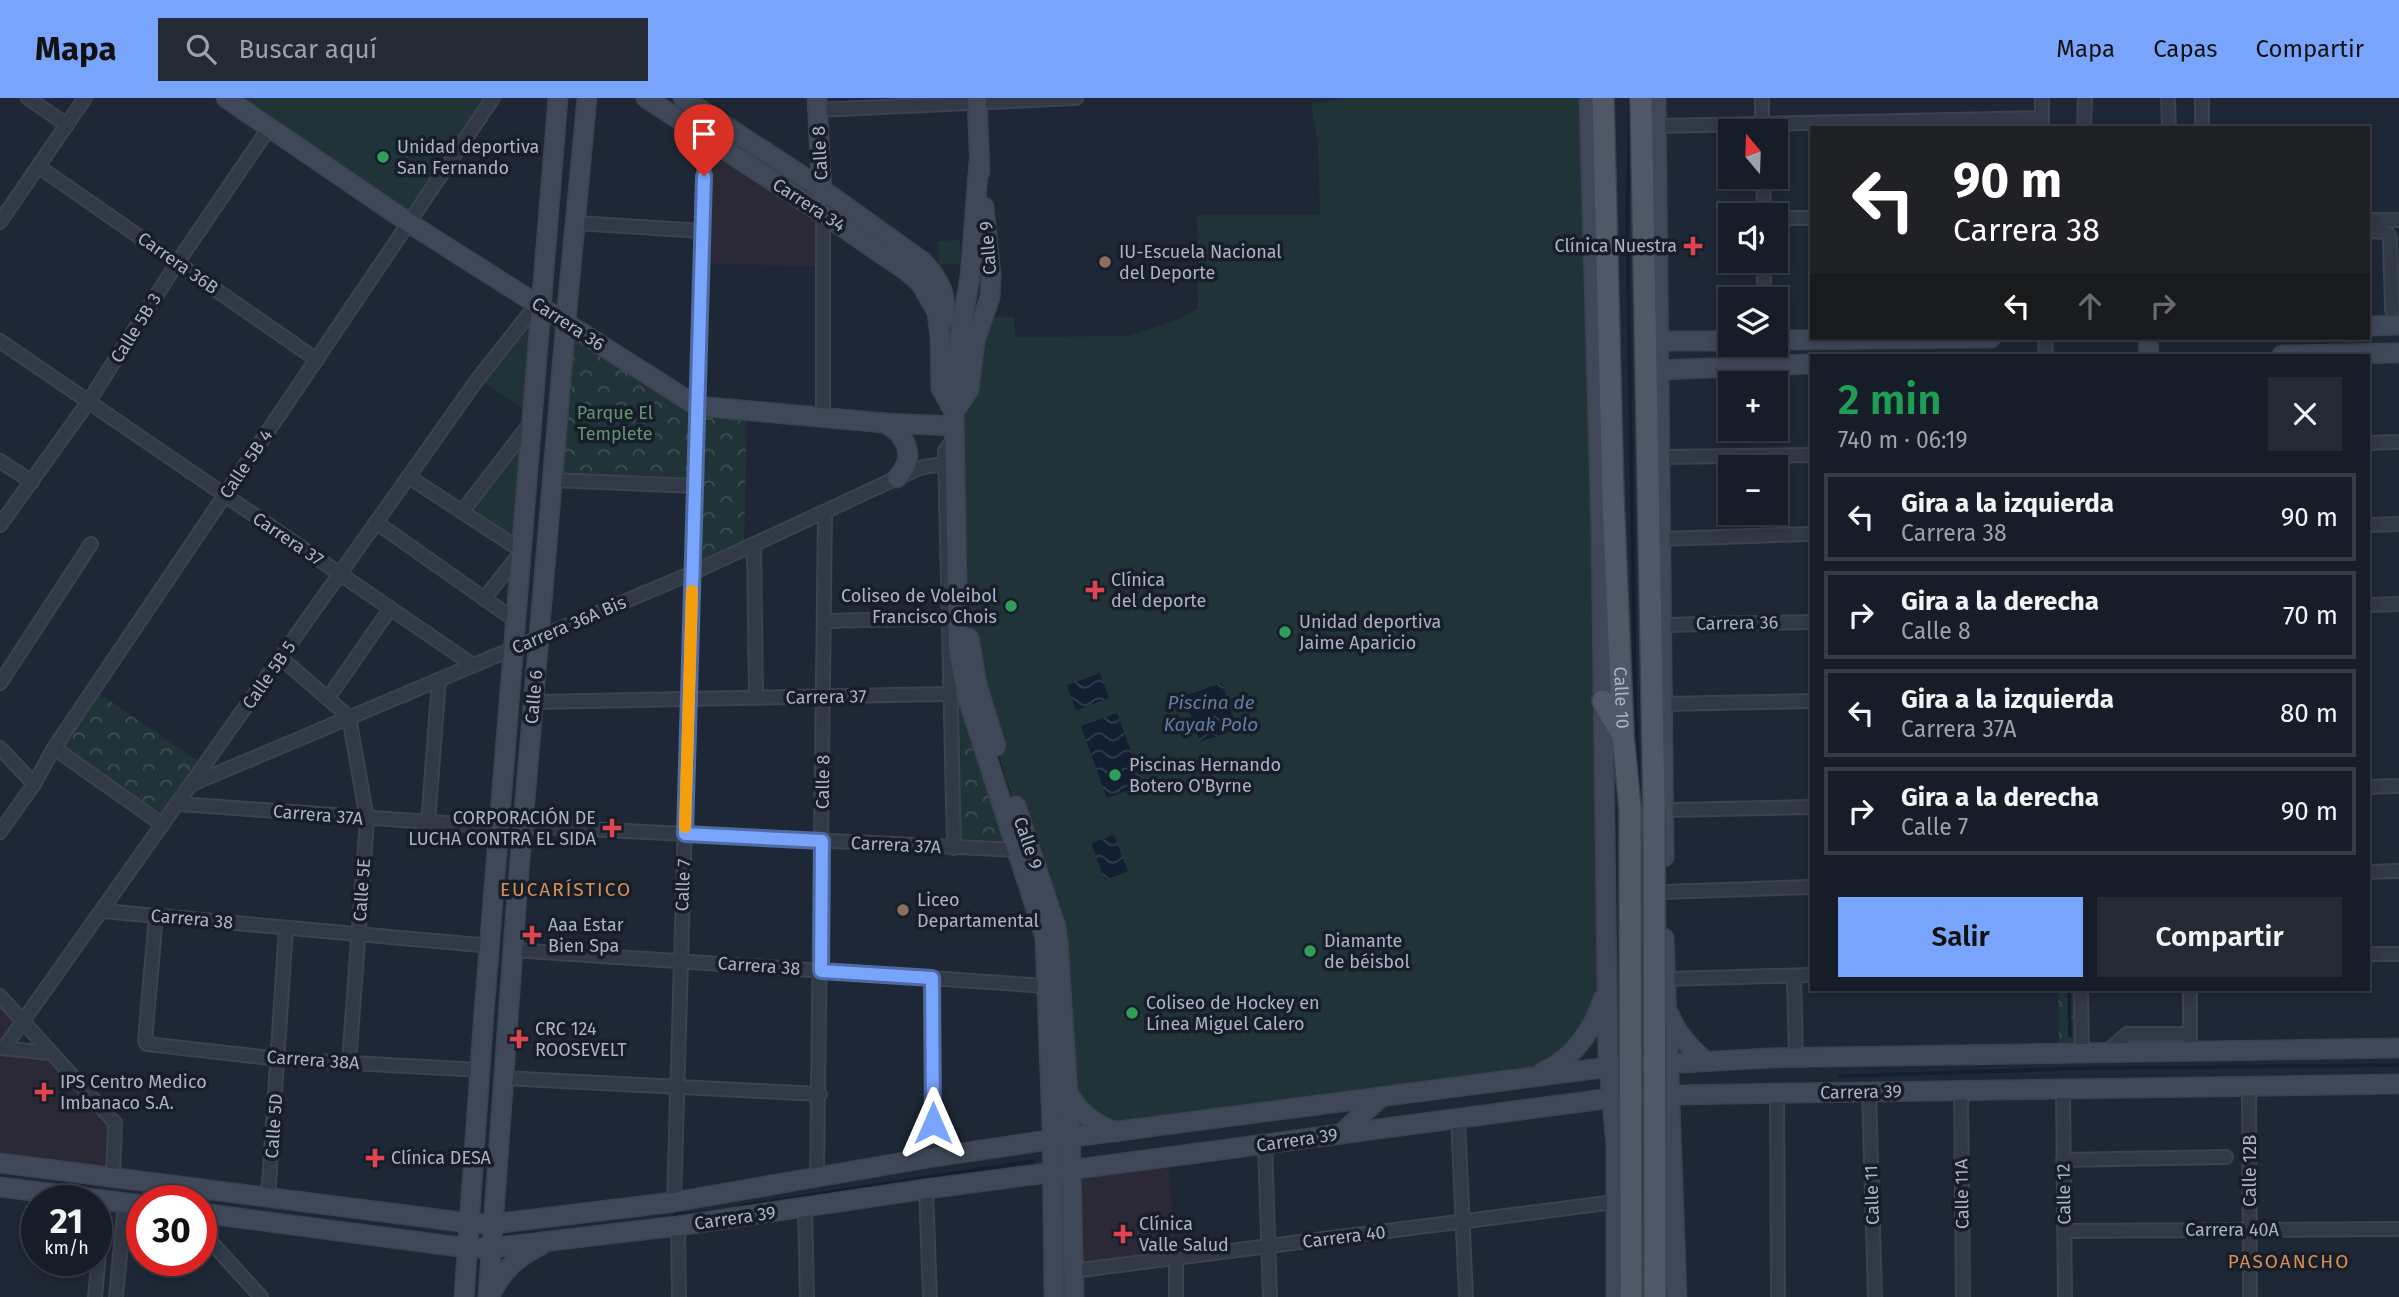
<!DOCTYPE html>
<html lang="es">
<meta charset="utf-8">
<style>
:root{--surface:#161d28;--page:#232a34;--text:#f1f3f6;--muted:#9ea2a8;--line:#353b45;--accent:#78a5fb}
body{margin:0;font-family:"Fira Sans",sans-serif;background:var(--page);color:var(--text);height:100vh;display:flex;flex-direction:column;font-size:26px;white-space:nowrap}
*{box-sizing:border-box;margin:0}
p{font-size:23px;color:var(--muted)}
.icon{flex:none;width:38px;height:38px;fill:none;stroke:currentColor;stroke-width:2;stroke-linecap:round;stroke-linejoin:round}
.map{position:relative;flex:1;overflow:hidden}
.sheet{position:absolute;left:1810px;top:256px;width:560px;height:637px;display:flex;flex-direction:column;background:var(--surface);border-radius:0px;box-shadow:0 4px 10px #0003,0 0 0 2px var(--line)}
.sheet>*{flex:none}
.banner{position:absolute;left:1810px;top:28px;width:560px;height:214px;border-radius:0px;box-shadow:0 4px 10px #0003,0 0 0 2px var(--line);background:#202124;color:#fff;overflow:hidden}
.needle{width:46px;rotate:341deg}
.buttons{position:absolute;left:1718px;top:21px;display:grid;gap:14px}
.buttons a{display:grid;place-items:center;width:70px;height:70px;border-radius:0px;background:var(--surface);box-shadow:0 4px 10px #0003,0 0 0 2px var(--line);font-size:35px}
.speed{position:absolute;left:21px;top:1087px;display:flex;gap:14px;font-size:35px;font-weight:700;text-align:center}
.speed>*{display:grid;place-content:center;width:91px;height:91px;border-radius:50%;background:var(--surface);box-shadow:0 4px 10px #0003,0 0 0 2px var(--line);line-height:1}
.speed small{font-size:18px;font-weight:400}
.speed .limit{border:10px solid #d22;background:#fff;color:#111}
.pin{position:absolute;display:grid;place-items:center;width:60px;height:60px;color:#fff;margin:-72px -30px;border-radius:50% 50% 50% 0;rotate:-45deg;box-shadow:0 0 7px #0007}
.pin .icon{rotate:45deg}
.me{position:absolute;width:77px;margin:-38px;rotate:0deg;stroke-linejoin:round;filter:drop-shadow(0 0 5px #0008)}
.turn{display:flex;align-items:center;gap:24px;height:147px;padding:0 28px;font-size:32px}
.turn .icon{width:91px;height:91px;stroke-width:2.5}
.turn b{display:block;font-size:49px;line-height:60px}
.lanes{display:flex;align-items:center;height:66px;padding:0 28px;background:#0003;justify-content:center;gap:35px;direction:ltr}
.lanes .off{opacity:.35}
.round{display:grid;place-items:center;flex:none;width:74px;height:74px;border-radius:0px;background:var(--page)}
.headline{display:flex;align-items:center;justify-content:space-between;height:119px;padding:0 28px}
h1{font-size:42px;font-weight:600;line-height:52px;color:#1e9e55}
.cta{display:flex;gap:14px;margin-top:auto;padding:14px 28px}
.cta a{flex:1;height:80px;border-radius:0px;background:var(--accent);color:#111;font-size:28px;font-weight:600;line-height:80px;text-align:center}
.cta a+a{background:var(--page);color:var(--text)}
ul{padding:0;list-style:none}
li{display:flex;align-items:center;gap:21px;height:88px;margin:0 14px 10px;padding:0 14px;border:4px solid var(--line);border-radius:0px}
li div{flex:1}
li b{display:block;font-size:26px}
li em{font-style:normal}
header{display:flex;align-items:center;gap:42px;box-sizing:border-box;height:98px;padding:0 35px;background:var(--accent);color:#111}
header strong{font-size:33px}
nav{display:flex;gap:38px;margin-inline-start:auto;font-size:24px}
.search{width:490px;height:63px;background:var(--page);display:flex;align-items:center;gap:18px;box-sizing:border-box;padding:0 24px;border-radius:0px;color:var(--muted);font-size:26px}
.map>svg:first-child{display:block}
</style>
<header>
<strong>Mapa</strong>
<div class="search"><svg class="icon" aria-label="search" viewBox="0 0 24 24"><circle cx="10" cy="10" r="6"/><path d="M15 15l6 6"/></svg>Buscar aquí</div>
<nav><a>Mapa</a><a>Capas</a><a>Compartir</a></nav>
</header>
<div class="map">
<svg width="2399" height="1199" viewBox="0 0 2399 1199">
<defs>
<pattern id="park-crowns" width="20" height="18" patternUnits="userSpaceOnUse" patternTransform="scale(1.75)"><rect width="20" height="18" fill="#203337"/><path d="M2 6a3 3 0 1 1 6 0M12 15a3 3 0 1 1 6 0" fill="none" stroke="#3e4e52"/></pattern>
<pattern id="water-waves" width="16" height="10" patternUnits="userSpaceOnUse" patternTransform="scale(1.75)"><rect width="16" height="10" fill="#121e32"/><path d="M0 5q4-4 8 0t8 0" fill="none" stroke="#323c4e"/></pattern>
</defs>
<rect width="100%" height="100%" fill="#1e2735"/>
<g fill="#2c2937">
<path d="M705,40L823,116V169L702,165Z"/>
<path d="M0,899L23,926L5,949L50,955L115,1025L113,1079L0,1065Z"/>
<path d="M1168,1059L1176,1160L1073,1173L1071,1071Z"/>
</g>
<g fill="#203337">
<path d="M226,0H493L409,125Z"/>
<path d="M1341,0H1589L1605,895L1552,970L1116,1034L1075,1006L1033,760L1002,667L977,587L970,550L967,517L962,352L954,340L983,219H1014L1015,239L1129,238L1179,221L1198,210L1197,117H1320L1318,46L1311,7Z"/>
<path d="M960,142L961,166L939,167L938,143Z"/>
<path d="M527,223L533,225L526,313L480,282Z"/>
<path d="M522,343L515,442L464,414Z"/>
</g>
<g fill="url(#park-crowns)">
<path d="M565,225L697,308L747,313L744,451L692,475L695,388L552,382Z"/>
<path d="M94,592L205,668L163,727L54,650Z"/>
<path d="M966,595L1018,752L954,750L950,596Z"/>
<path d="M2058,891H2081L2082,954L2059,955Z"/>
</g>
<g fill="url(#water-waves)">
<path d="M1100,575L1109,600L1076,612L1067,587Z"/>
<path d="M1222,585L1237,631L1200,644L1184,598Z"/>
<path d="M1117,615L1143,687L1107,700L1081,628Z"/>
<path d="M1114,737L1128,774L1105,782L1091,745Z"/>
</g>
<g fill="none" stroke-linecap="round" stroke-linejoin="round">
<g stroke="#121e32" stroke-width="3.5">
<path d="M1630,0L1627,119L1635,590L1639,695"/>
<path d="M2069,891L2070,938"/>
<path d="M1840,978L2098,970L2399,967"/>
<path d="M740,1108L1032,1063"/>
<path d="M675,1117L706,1114"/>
</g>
<g stroke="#3b424f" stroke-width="16">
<g id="street">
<path d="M28,0L67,27"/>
<path d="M1762,0V33"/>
<path d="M2042,0V30"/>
<path d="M2168,0L2169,30"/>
<path d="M2202,0V30"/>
<path d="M817,12L1076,0"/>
<path d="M1656,28L2042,20"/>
<path d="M2084,30L2085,0"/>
<path d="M39,69L317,262"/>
<path d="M1763,79L1764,117"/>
<path d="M1776,120H1811"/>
<path d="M2368,122H2399"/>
<path d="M0,124L85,0"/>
<path d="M577,125L703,133"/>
<path d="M2368,133L2386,134L2390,139L2392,212"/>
<path d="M1764,201V163"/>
<path d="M2045,240L2046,257"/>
<path d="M0,243L473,567"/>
<path d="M1764,247L1765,268"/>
<path d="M823,320V116"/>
<path d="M954,340L945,353L954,750"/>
<path d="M2368,345L2399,344"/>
<path d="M1660,359L1811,357"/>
<path d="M0,363L32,384"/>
<path d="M409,379L522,453L484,501"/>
<path d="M552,382L695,388"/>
<path d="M462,414L532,323"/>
<path d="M377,425L516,523"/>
<path d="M0,427L89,303L177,165L269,30"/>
<path d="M2368,427L2399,426"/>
<path d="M1660,441L1811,436"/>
<path d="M754,446L756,600"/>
<path d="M2368,507L2399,506"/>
<path d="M824,523L947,520"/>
<path d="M1662,527L1811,524"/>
<path d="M281,560L349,619L367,721L349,965"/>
<path d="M0,585L91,446"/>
<path d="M328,600L390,511"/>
<path d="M533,604L950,596"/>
<path d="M1663,606L1811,603"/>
<path d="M0,650L34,686"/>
<path d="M54,650L163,727"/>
<path d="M192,686L692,475L897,380L923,369L945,366"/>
<path d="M2368,689L2399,688"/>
<path d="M179,706L499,729"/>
<path d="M1665,712L1811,709"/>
<path d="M428,725L439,582"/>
<path d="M523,728L1018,752"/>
<path d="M0,734L34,686L54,650L493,0"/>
<path d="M2368,774L2399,773"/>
<path d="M1663,794L1811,789"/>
<path d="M102,813L491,848"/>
<path d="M156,818L145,943L147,946L279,961L480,972"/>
<path d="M513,852L1047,888"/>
<path d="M2368,856H2399"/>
<path d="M1794,878L1796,960"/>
<path d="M932,880L933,1059"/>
<path d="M1665,881L1811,877"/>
<path d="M2081,891L2082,954"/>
<path d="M2190,891V943"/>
<path d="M0,898L115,1025L113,1079"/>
<path d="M0,950L50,955"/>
<path d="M4,950L477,282L529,216L540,208"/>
<path d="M2107,954L2127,936H2190"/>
<path d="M503,980L820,996"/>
<path d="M2249,989L2250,1199"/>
<path d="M2063,992L2065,1199"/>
<path d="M1961,993L1963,1199"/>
<path d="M1869,994L1875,1199"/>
<path d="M1777,996L1778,1199"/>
<path d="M1458,1020L1466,1199"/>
<path d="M1265,1046L1270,1199"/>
<path d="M2063,1062L2226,1059"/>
<path d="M817,1079L825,415"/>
<path d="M926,1091L930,1199"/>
<path d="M268,1100L286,830"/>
<path d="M674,1104L705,40L699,10"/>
<path d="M805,1109L807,1199"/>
<path d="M678,1128L679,1199"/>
<path d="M201,1133L261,1199"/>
<path d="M2064,1133L2399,1131"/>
<path d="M1176,1160V1199"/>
<path d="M1073,1173L1615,1104"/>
<path d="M95,1199L104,1102"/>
<path d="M116,1199L125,1105"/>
</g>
</g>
<g stroke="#3b424f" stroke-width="21">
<g id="secondary">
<path d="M226,0L409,125L697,308L885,325L954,328"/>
<path d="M646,0L829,120L908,174L921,186L937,214L940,239L941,290L954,314"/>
<path d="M683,0L813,85L922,163C938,179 949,198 944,222"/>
<path d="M817,0L822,98"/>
<path d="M977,0L980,74"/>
<path d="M1589,0L1601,434L1608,958L1616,1048V1199"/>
<path d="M1656,0L1664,759"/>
<path d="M979,63L970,179L959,242L954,314L958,551L966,595L1045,839L1052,1029L1054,1199"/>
<path d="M2368,228L2399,227"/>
<path d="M2148,240L2149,257"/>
<path d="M1776,242L1991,240"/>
<path d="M1659,243H1731"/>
<path d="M2282,257L2399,255"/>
<path d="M1659,272L1811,266"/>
<path d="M956,311L969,291L975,243L990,199L991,177L984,109"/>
<path d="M885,325C907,338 917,359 897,380"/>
<path d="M969,540L977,587L996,648"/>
<path d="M1016,708L1056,829L1058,844L1070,1027L1074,1199"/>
<path d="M1664,840L1677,1199"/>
<path d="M1669,916C1677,936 1689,948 1705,963"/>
<path d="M1543,974C1573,961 1593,932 1603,901"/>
<path d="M1069,996C1080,1016 1095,1026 1116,1034"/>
<path d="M1341,1036L1381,999"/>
<path d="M0,1065L469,1125L493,1126L674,1104L933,1059L1042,1043L1609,969L1769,960L2399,950"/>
<path d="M0,1089L142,1107"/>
<path d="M201,1115L467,1150H491L678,1128L926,1091L1612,1000L1669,997L2399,986"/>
<path d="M491,1196C502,1173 517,1159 540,1148"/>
<path d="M464,1199L484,914L558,0"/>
<path d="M488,1199L517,796L567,211L587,0"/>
</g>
</g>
<g stroke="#3b424f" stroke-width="24">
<g id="primary">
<path id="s1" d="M1603,0L1613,399L1623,638L1630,709"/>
<path d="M1641,0L1654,708"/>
<path d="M1603,603L1620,633"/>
</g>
</g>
<use href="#street" stroke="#313946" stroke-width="12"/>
<use href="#secondary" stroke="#3f4859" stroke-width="18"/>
<use href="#primary" stroke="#4f5867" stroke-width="21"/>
<g stroke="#3b424f" stroke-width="24" stroke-linecap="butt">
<g id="primary-bridge">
<path d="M1654,708L1655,1199"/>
<path d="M1630,709L1631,1199"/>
</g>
</g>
<use href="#primary-bridge" stroke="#4f5867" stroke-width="21"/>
</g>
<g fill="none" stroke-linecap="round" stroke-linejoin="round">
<g stroke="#4e6ba3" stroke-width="18">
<path id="route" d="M704,78L685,736L822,743L821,873L932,880L933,1025"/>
</g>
<use href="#route" stroke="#78a5fb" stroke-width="12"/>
<path stroke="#f59e0b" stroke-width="12" d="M685,729L692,493"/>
</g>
<g fill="#2e9e5b" stroke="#171e2a" stroke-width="2.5">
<circle cx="383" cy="59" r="7"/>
<circle cx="1011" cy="508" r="7"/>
<circle cx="1285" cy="534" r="7"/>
<circle cx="1115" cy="677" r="7"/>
<circle cx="1310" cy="853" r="7"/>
<circle cx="1132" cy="915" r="7"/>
</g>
<g fill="#e0444e" stroke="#171e2a" stroke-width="2.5">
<path d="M1689.5 137.5h7v7h7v7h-7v7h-7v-7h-7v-7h7z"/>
<path d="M1091.5 481.5h7v7h7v7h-7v7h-7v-7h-7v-7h7z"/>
<path d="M608.5 719.5h7v7h7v7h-7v7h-7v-7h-7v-7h7z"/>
<path d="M528.5 826.5h7v7h7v7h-7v7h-7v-7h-7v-7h7z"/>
<path d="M515.5 930.5h7v7h7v7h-7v7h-7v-7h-7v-7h7z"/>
<path d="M40.5 983.5h7v7h7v7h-7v7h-7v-7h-7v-7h7z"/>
<path d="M371.5 1049.5h7v7h7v7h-7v7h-7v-7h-7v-7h7z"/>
<path d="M1119.5 1125.5h7v7h7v7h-7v7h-7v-7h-7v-7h7z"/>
</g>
<g fill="#8d6e63" stroke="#171e2a" stroke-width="2.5">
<circle cx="1105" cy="164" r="7"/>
<circle cx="903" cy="812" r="7"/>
</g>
<g text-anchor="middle" stroke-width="7" stroke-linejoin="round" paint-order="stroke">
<g font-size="18" fill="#abb3c4" stroke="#171e2a" text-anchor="start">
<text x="397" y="55">Unidad deportiva<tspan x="397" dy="21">San Fernando</tspan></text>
<text x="1677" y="154" text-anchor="end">Clínica Nuestra</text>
<text x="1119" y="160">IU-Escuela Nacional<tspan x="1119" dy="21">del Deporte</tspan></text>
<text x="1111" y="488">Clínica<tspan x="1111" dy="21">del deporte</tspan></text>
<text x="997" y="504" text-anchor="end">Coliseo de Voleibol<tspan x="997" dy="21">Francisco Chois</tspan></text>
<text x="1299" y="530">Unidad deportiva<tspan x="1299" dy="21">Jaime Aparicio</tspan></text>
<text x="1129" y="673">Piscinas Hernando<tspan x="1129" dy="21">Botero O'Byrne</tspan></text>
<text x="596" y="726" text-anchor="end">CORPORACIÓN DE<tspan x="596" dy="21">LUCHA CONTRA EL SIDA</tspan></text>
<text x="917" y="808">Liceo<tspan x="917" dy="21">Departamental</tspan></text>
<text x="548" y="833">Aaa Estar<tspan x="548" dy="21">Bien Spa</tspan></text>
<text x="1324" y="849">Diamante<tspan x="1324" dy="21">de béisbol</tspan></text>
<text x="1146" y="911">Coliseo de Hockey en<tspan x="1146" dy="21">Línea Miguel Calero</tspan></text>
<text x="535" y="937">CRC 124<tspan x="535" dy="21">ROOSEVELT</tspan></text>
<text x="60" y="990">IPS Centro Medico<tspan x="60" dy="21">Imbanaco S.A.</tspan></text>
<text x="391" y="1066">Clínica DESA</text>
<text x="1139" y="1132">Clínica<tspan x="1139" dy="21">Valle Salud</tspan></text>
</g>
<g font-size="18" fill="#abb3c4" stroke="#171e2a">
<text transform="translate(820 55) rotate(-93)" y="6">Calle 8</text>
<text transform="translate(809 107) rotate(33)" y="6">Carrera 34</text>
<text transform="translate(988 150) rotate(-95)" y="6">Calle 9</text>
<text transform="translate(178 165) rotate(35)" y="6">Carrera 36B</text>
<text transform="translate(568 226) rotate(33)" y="6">Carrera 36</text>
<text transform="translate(136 230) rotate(-58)" y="6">Calle 5B 3</text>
<text transform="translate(246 366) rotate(-56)" y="6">Calle 5B 4</text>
<text transform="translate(288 441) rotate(34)" y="6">Carrera 37</text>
<text transform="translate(1737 525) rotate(-1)" y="6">Carrera 36</text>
<text transform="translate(569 527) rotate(-23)" y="6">Carrera 36A Bis</text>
<text transform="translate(269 577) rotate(-55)" y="6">Calle 5B 5</text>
<text transform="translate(534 599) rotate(-85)" y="6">Calle 6</text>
<text transform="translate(826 599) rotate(-1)" y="6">Carrera 37</text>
<text dy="6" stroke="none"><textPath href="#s1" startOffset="600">Calle 10</textPath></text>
<text transform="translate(823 684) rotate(-89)" y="6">Calle 8</text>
<text transform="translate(318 717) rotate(5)" y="6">Carrera 37A</text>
<text transform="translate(1028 745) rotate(71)" y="6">Calle 9</text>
<text transform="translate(896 747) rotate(3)" y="6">Carrera 37A</text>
<text transform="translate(683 787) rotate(-88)" y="6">Calle 7</text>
<text transform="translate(362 792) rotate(-86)" y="6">Calle 5E</text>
<text transform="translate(192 821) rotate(5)" y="6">Carrera 38</text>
<text transform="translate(759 868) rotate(4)" y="6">Carrera 38</text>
<text transform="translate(313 962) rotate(4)" y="6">Carrera 38A</text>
<text transform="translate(1861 994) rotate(-1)" y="6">Carrera 39</text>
<text transform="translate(274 1028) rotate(-86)" y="6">Calle 5D</text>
<text transform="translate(1297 1042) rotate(-8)" y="6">Carrera 39</text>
<text transform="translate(2250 1073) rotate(-90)" y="6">Calle 12B</text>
<text transform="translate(1962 1096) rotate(-91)" y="6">Calle 11A</text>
<text transform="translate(2064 1096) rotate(-91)" y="6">Calle 12</text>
<text transform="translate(1872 1097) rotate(-92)" y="6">Calle 11</text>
<text transform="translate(735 1120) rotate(-8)" y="6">Carrera 39</text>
<text x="2232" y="1138">Carrera 40A</text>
<text transform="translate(1344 1139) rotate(-7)" y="6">Carrera 40</text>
</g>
<g font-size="18" fill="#629470" stroke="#171e2a">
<text x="615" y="321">Parque El<tspan x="615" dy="21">Templete</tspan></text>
</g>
<g font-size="19" font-style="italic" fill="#627ca5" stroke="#171e2a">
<text x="1211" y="611">Piscina de<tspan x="1211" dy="22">Kayak Polo</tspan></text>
</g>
<g font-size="19" letter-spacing="2" fill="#d69153" stroke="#171e2a">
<text x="566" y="798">EUCARÍSTICO</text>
<text x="2289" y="1170">PASOANCHO</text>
</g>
</g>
</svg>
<div class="buttons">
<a><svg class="needle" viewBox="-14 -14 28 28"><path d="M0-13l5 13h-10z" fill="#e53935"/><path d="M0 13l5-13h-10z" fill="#9ea2a8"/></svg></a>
<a><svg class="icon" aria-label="sound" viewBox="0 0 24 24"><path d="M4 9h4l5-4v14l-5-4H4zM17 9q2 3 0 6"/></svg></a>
<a><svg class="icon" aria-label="layers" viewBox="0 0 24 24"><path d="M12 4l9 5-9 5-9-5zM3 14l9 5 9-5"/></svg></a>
<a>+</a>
<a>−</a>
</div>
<div class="speed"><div>21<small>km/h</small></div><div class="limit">30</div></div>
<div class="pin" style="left:704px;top:78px;background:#d93025"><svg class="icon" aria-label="arrive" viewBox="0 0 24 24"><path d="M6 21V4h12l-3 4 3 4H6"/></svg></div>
<svg class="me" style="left:933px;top:1025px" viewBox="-20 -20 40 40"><path d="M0-17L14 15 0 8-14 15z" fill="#78a5fb" stroke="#fff" stroke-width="4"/></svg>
<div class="banner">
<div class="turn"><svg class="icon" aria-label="left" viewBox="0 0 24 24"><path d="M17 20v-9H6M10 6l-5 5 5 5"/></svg><div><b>90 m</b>Carrera 38</div></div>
<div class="lanes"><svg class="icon" aria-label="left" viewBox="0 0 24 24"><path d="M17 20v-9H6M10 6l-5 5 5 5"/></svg><svg class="icon off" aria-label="ahead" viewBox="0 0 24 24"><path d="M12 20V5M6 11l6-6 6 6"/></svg><svg class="icon off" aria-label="right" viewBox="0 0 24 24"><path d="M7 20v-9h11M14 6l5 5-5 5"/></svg></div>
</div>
<section class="sheet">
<div class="headline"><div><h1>2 min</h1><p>740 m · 06:19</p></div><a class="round"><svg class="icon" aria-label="close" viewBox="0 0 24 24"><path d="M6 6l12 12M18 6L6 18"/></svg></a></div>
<ul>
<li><svg class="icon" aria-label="left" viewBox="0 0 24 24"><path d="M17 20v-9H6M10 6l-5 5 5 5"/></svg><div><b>Gira a la izquierda</b><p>Carrera 38</p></div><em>90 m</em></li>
<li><svg class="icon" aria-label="right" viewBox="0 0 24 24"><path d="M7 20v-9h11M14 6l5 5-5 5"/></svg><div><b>Gira a la derecha</b><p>Calle 8</p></div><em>70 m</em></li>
<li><svg class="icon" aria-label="left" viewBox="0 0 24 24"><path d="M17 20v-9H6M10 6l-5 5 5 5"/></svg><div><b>Gira a la izquierda</b><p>Carrera 37A</p></div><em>80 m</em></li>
<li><svg class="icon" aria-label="right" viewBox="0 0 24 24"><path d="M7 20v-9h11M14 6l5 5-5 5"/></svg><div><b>Gira a la derecha</b><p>Calle 7</p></div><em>90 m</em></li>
</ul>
<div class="cta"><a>Salir</a><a>Compartir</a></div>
</section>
</div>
